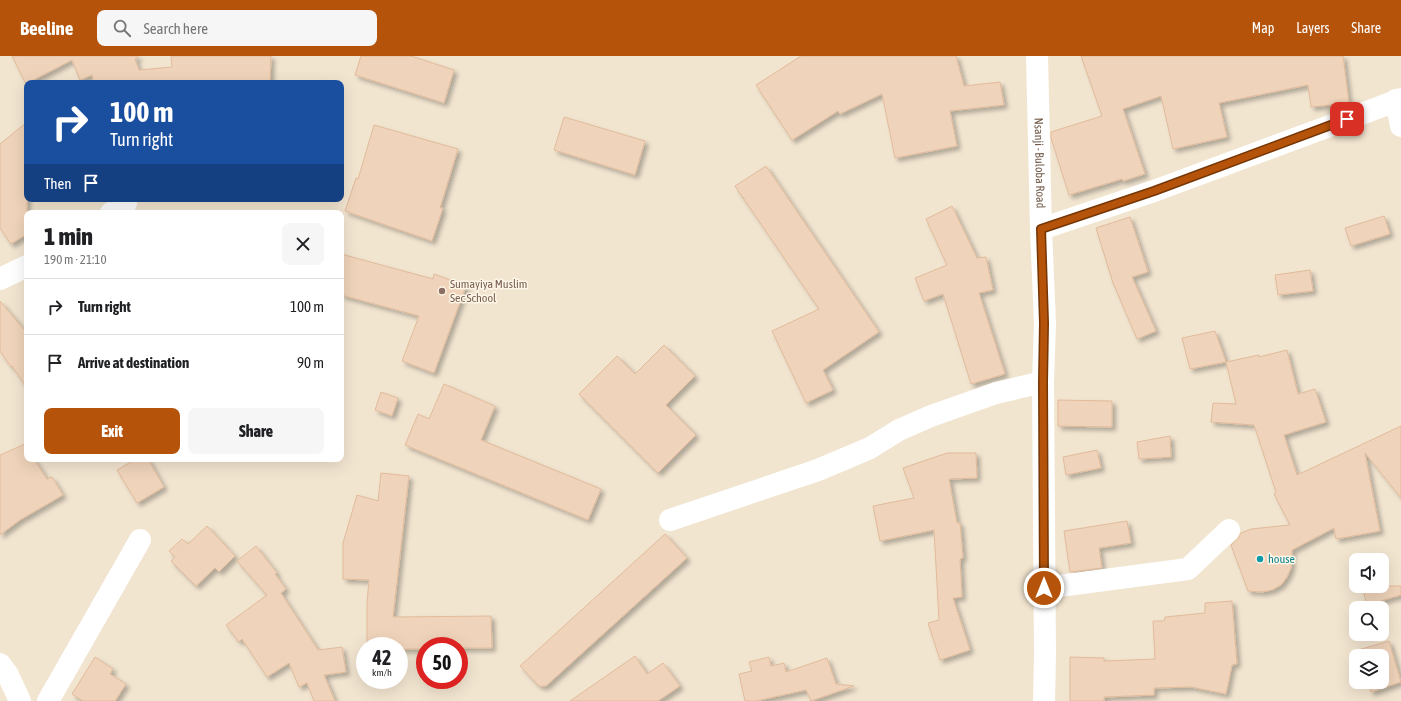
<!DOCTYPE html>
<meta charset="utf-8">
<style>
:root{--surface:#fff;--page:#f6f6f6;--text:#202124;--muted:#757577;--line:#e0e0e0;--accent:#b45309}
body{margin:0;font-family:"Asap Condensed",sans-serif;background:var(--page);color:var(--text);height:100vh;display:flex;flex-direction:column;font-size:15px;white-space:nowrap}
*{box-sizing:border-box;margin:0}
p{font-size:13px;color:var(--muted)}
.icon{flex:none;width:22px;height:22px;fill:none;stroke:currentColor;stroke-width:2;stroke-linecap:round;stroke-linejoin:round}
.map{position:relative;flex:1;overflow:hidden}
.details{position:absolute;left:24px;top:154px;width:320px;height:252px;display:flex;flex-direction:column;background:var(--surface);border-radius:8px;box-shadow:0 4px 16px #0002}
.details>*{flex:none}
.banner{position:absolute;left:24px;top:24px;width:320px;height:122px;border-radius:8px;box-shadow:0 4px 16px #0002;background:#1a4fa0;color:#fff;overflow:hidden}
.controls{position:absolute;left:1349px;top:497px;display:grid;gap:8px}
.controls a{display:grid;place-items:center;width:40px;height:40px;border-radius:8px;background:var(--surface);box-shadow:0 4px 16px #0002;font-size:20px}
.speed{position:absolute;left:356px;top:581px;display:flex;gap:8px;font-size:20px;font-weight:700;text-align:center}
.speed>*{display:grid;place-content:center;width:52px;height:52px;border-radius:50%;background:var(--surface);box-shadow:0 4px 16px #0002;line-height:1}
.speed small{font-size:10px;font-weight:400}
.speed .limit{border:6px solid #d22;background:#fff;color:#111}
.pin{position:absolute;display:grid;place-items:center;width:34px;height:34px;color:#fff;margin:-17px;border-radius:8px;box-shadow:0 2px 6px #0006}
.me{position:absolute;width:44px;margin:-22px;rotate:0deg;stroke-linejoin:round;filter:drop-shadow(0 0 3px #0008)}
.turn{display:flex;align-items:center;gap:14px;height:84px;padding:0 20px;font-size:18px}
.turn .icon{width:52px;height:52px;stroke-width:2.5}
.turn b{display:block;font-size:28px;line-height:34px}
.then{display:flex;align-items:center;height:38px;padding:0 20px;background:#0003;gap:8px;font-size:15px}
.round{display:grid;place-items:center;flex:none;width:42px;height:42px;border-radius:8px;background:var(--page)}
.overview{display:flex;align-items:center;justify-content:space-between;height:68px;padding:0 20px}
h1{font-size:24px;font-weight:800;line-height:30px}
.primary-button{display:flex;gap:8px;margin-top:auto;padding:8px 20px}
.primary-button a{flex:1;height:46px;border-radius:8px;background:var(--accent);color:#fff;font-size:16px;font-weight:800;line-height:46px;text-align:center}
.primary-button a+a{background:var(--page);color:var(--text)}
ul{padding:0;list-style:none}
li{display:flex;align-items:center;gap:12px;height:56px;padding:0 20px;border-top:1px solid var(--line)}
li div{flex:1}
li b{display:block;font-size:15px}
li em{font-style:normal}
header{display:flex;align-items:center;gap:24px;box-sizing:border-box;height:56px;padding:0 20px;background:var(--accent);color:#fff}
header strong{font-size:19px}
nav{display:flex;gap:22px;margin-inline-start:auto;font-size:14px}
.search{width:280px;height:36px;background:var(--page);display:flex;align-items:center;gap:10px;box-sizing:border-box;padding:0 14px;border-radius:8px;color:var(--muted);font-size:15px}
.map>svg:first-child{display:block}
</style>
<header>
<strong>Beeline</strong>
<div class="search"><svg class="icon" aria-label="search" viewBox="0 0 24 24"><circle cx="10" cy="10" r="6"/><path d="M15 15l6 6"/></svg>Search here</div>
<nav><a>Map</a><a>Layers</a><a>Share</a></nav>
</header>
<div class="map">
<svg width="1401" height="645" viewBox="0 0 1401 645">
<defs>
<filter id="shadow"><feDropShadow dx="3.5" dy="3.5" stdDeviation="2" flood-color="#0004"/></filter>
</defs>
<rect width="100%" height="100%" fill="#fbf3e1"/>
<path fill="#f2e5d0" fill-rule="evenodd" d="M0,0H1401V645H0ZM27,27H341V143H27ZM27,157H341V403H27ZM1356,504H1382V530H1356ZM1356,552H1382V578H1356ZM365,590H399V624H365ZM425,590H459V624H425ZM1356,600H1382V626H1356Z"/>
<g fill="#efd3ba" stroke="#e1bb9b" filter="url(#shadow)">
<path d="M12,0H138V2L135,3L139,14L172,11L171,0H271L270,27H94L92,19L80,24L72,4L26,28Z"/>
<path d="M361,0H411L454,14L444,47L355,19Z"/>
<path d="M801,0H956L964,30L1000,26L1004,49L950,55L957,90L895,102L882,38L840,58L838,55L792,84L756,29Z"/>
<path d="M1081,0H1343L1349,47L1311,51L1308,29L1219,47L1227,81L1173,93L1161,40L1123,53L1145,118L1123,125L1122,123L1069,139L1051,82V76L1102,60Z"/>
<path d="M564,61L645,85L635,119L554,94Z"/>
<path d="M27,66V178L11,188L0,172V88Z"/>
<path d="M374,69L458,93L440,152H443L432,185L345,155L356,122L358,123Z"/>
<path d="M766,110L879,276L823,314L833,334L806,347L772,275L819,253L735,130Z"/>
<path d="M952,150L977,202L986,201L993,234L979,237L1005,318L971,328L943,238L924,245L915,222L947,209L926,163Z"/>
<path d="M1384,160L1390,178L1351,190L1345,172Z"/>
<path d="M1130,161L1148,216L1132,221L1156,275L1137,283L1113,227L1096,172Z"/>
<path d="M341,198L433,223L434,218L466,230L434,317L402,305L419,260L341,239Z"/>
<path d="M1310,214L1313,235L1278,239L1275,219Z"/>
<path d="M0,245L27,277V332L12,310L11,311L0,295Z"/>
<path d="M1215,275L1226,306L1190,313L1182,282Z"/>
<path d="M664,289L695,320L666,349L696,379L658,417L579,338L617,300L635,318Z"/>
<path d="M1287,294L1298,338L1315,333L1326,366L1284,379L1297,419L1401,370V442L1365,397L1380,475L1336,483L1334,472L1292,494L1291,512L1287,521L1281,529L1272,534L1262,536L1248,535L1231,489L1238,483L1241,477L1251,473L1290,469L1274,438L1276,436L1254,369L1211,366L1213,347L1236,348L1226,306L1259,299V301Z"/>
<path d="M444,328L495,350L481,384L601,433L588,464L405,389L418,358L429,363Z"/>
<path d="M381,336L398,342L392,360L375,354Z"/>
<path d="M1058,344L1112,345V371L1058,370Z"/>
<path d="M1170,380L1171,401L1139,403L1137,386Z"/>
<path d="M25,388L27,392V403H34L47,423L52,421L63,439L20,464L0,479V399Z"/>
<path d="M1097,394L1101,412L1066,419L1063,401Z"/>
<path d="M947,397H976L977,422L949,423L957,467H960L963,502L960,503L962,541L953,542L970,594L940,604L928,567L939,564L934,474L880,485L873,450L914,442L903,412Z"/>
<path d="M136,403H148L164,431L137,447L117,414Z"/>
<path d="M381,417L409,420L393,561L491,560L492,592H459V590H425V593H399V590H367V546L369,524L343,523V487L357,439L378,445Z"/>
<path d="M1127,465L1131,487L1099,492L1102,512L1070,516L1064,475Z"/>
<path d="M207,470L235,500L219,516L215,512L196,530L171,505L175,501L169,495L182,483L188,488Z"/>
<path d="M665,478L687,502L546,630H539L520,610Z"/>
<path d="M256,490L277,517L275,518L286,533L281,537L318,594L342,591L346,616L324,619L335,645H314L307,627L299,631L289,607L267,621L242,583L239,586L226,569L267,539L237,505Z"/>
<path d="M1362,530H1401V539L1367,549Z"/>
<path d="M1232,545L1237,608L1232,609L1226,638L1191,631L1154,632V639L1104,641V645H1070V601L1104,602V605L1155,603L1153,565H1164L1165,561L1205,557V547Z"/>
<path d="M1389,585L1401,626L1371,636L1368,626H1382V600H1360L1358,594Z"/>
<path d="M635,600L647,618L663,607L680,630L658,645H570Z"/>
<path d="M95,601L113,613L110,618L126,628L115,645H83L72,638Z"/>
<path d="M769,601L771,610L784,607L786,616L827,602L836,628L854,630L811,645L806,634L756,645H745L739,618L752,615L749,606Z"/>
</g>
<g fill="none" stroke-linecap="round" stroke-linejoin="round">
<g stroke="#fff" stroke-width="22">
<path d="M1396,44L1401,70"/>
<path d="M111,157L126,147"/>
<path d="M1041,173L1154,135L1335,68L1401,43"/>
<path d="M0,223L27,210"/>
<path d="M670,464L818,414L870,392L899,374L931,360L996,337L1043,326"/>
<path d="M1044,532L1188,513L1229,474"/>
<path d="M0,608L8,619L20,645"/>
<path d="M48,645L140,484"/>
</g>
<path stroke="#fff" stroke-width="22" id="s1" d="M1037,0L1041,173L1045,267L1043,326L1045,598L1044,645"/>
</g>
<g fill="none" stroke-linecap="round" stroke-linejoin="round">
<g stroke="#753606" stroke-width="10">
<path id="route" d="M1044,532L1043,326L1044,267L1041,173L1154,135L1347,63"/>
</g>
<use href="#route" stroke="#b45309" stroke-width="7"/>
</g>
<circle fill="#8d6e63" stroke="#fef7e7" stroke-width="1.5" cx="442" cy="235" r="4"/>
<circle fill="#0f9aa8" stroke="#fef7e7" stroke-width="1.5" cx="1260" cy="503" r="4"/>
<g text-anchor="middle" stroke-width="3" stroke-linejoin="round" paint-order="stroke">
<g font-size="12" fill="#715a49" stroke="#fef7e7">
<text dy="4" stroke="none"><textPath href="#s1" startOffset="107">Nsanji - Buloba Road</textPath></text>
</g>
<g font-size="12" fill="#785e54" stroke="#fef7e7" text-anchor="start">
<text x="450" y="232">Sumayiya Muslim<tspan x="450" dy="14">Sec School</tspan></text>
</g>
<g font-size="12" fill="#0d838f" stroke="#fef7e7" text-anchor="start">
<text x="1268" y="507">house</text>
</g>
</g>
</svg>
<div class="controls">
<a><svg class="icon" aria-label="sound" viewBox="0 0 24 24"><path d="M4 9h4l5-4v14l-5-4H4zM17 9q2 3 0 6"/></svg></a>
<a><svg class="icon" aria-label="search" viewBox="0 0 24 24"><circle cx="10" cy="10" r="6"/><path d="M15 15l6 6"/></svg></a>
<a><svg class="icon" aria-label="layers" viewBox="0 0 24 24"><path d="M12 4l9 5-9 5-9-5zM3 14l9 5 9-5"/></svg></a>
</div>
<div class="speed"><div>42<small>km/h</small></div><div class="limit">50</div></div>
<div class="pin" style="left:1347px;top:63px;background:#d93025"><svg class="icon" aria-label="arrive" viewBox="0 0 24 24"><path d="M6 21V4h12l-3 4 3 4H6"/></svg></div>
<svg class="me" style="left:1044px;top:532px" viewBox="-20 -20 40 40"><circle r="17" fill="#b45309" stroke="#fff" stroke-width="3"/><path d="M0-11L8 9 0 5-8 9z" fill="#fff"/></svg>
<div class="banner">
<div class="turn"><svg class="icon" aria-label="right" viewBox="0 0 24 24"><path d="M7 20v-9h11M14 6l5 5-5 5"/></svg><div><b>100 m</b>Turn right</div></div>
<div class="then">Then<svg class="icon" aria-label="arrive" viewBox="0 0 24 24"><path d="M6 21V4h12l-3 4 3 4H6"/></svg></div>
</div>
<section class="details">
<div class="overview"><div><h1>1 min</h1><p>190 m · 21:10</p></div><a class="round"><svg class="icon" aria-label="close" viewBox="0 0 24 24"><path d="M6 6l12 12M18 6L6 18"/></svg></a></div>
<ul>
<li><svg class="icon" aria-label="right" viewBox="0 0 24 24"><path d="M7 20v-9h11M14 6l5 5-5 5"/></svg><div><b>Turn right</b></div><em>100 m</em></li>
<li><svg class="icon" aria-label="arrive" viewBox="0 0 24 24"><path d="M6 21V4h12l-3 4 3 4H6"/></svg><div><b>Arrive at destination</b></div><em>90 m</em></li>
</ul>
<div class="primary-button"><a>Exit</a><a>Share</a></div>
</section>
</div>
